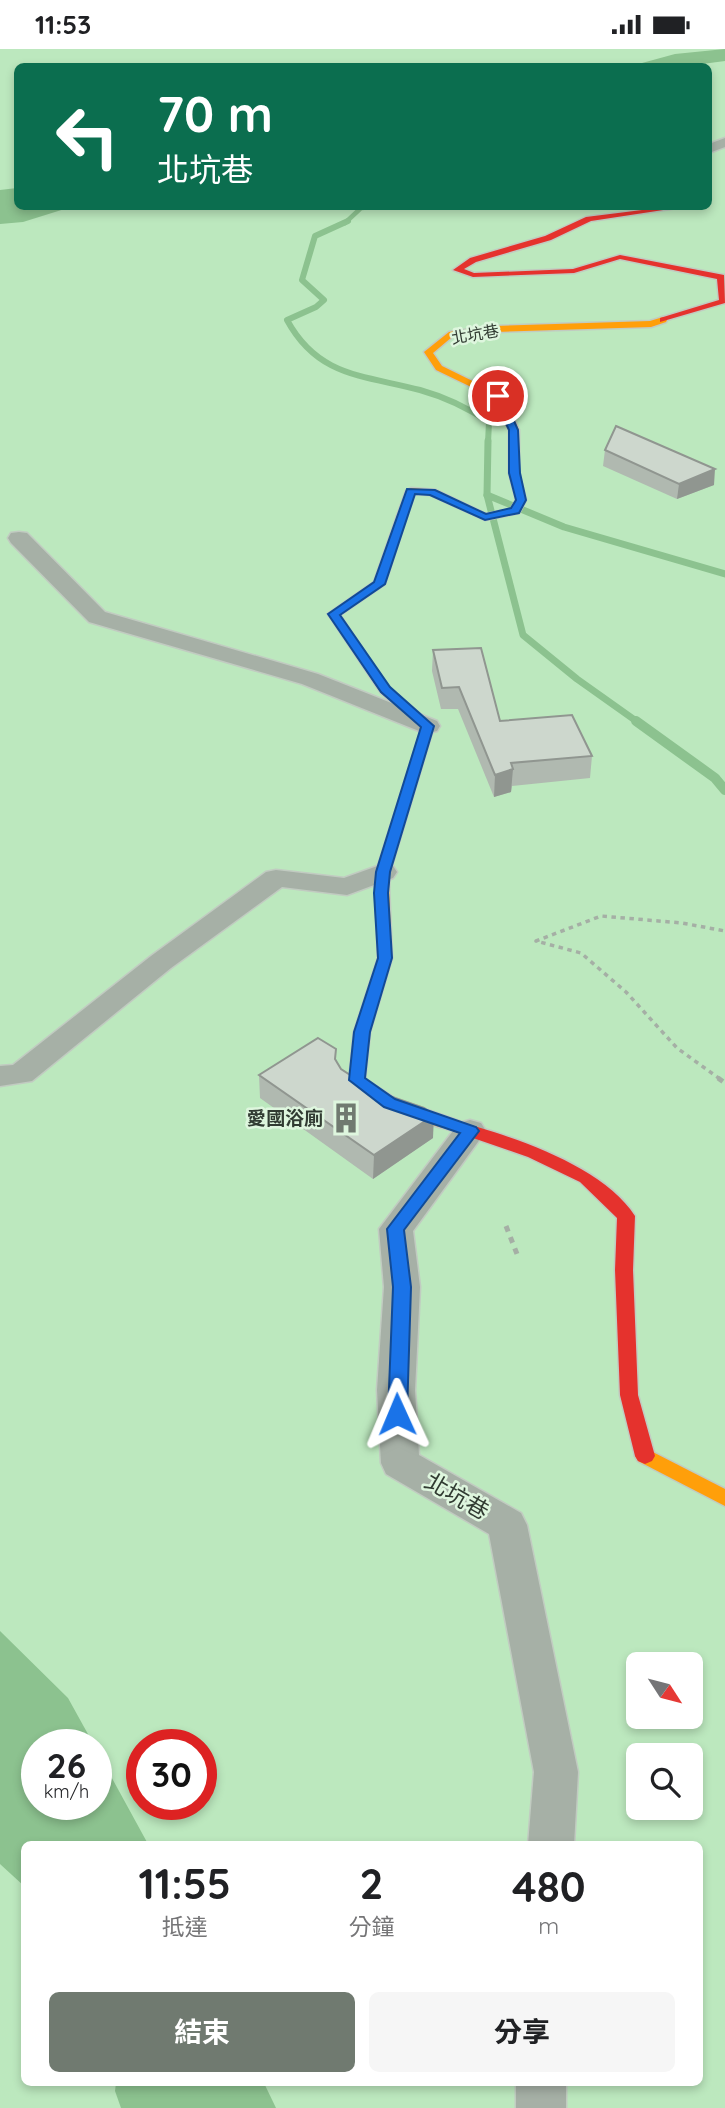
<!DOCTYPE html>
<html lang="zh-TW">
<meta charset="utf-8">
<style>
:root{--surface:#fff;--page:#f6f6f6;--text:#202124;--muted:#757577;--accent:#707a70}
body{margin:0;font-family:Quicksand,"Noto Sans TC",sans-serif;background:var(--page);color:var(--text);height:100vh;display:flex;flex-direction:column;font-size:26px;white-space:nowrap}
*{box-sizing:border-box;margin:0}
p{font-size:23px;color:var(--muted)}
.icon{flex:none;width:38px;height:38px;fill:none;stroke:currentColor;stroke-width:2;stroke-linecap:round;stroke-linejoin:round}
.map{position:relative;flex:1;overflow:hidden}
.panel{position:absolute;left:21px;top:1792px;width:682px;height:245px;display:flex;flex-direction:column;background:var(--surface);border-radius:10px;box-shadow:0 4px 10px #0003}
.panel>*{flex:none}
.top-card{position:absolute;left:14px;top:14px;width:698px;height:147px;border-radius:10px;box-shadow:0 4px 10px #0003;background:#0b6e4f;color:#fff;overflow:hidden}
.needle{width:46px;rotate:126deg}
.fabs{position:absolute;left:626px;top:1603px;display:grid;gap:14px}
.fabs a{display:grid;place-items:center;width:77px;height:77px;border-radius:10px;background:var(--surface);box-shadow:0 4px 10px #0003;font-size:35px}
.speed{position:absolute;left:21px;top:1680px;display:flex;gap:14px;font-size:35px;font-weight:700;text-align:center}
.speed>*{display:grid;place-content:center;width:91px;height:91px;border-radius:50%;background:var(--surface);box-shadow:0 4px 10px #0003;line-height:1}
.speed small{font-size:18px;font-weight:400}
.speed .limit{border:10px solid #d22;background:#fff;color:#111}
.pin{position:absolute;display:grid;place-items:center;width:60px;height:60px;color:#fff;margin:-30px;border:4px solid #fff;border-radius:50%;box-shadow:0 2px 7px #0007}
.me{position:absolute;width:77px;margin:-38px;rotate:359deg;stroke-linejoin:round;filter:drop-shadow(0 0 5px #0008)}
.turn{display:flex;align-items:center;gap:24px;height:147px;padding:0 28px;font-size:32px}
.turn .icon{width:91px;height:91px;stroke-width:2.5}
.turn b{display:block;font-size:49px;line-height:60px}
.eta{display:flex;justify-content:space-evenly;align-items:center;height:119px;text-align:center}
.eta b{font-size:42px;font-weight:700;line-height:49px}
.button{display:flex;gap:14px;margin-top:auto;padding:14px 28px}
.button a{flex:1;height:80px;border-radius:10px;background:var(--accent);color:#fff;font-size:28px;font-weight:700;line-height:80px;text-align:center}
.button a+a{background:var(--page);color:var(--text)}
.status{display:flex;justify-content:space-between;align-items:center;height:49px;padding:0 35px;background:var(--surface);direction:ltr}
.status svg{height:19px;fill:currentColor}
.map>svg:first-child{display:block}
</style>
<div class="status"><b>11:53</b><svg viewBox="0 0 49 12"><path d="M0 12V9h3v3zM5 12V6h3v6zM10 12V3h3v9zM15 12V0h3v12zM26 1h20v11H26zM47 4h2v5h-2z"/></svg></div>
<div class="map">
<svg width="725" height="2059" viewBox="0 0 725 2059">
<rect width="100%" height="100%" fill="#e4f0e4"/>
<path fill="#bce8be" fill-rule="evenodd" d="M0,0H725V2059H0ZM18,18H709V158H18ZM639,1615H691V1668H639ZM37,1696H96V1755H37ZM142,1696H201V1755H142ZM639,1706H691V1759H639ZM24,1796H700V2034H24Z"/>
<g fill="#8cc28f">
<path d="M725,0V12L687,17H631L675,5Z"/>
<path d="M17,139L18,158H71L23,173L0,175V141Z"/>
<path d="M0,1582L68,1649L94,1696H37V1755H96V1700L148,1795L24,1796V1837L0,1815Z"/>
<path d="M116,2034H264L276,2059H121L115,2042Z"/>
</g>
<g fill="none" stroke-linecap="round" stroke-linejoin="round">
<path stroke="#8cc28f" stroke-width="4.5" d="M345,174L361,159L376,158"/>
<path stroke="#8cc28f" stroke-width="6" d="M348,172L315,187L302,231L324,251L316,258L287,271C318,328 363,326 420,341C445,348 468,359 489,373L488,394"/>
<g stroke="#8cc28f" stroke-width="7">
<path d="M488,392L487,446L523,586L577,630L639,674"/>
<path d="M487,446L564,478L725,525"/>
</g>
<path stroke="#8cc28f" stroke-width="10" d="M636,672L715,729L725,741"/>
<g stroke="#c1cbc1" stroke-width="3">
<g id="street">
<path d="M725,89V98L709,104V95Z"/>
<path d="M19,483L27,484L105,563L318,625L437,672L440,677L437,682L428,684L419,682L302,635L89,573L11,494L8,489L11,484Z"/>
<path d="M383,815L393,817L397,823L393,829L347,846L282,838L171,919L32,1032L0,1037V1017L13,1016L151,907L266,823L276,821L344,829Z"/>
<path d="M470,1071L481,1074L486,1082L413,1182L420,1238L415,1341L419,1406L521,1464L527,1476L578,1723L574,1796H528L534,1723L489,1485L386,1425L381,1414L377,1341L384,1238L379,1180L459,1074Z"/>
<rect x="516" y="2034" width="50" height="25"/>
</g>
</g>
<g stroke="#c1cbc1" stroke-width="3">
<g id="slow">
<path d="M663,268L667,271L666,273L651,278L496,283L452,288L433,304L442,317L503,347L519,381V424L526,451L519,464L485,471L430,446L415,445L406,469H398L397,467L406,442L411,439L436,441L486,465L511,460L516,451L509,424V381L494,349L436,321L424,303L449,283L496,277L650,272Z"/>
<path d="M382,834L389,838L392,909L370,983L365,1030L396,1050L459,1072L461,1076L459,1080C440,1085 362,1048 349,1032L354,983L378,909L375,838Z"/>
<path d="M645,1399L725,1440V1457L638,1412L635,1407L638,1402Z"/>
</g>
</g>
<g stroke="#c1cbc1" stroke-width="3">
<g id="jam">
<path d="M666,158H683L591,172L551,191L476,213L464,220L474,224L573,220L620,206L724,226L725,254L660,273V269L719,251L717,230L620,210L574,224L473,228L453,221L470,209L545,187L586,168Z"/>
<path d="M402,464L407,467L385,535L340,566L389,639L434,677L390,823L389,838L382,842L375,838L376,823L422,678L381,644L328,565L374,533L397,467Z"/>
<path d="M453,1071C509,1086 603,1116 635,1167L633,1221L638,1346L655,1407L652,1412L645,1415L638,1412L635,1407L620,1346L615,1221L617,1169L580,1133L528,1108L447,1080L445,1076Z"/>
</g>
</g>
<path stroke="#a5afa5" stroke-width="3.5" stroke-dasharray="4.5 4.5" stroke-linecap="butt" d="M720,1030L677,999L626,943L581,904L536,892L601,867L682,874L725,882"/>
<g stroke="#a5afa5" stroke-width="5" stroke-dasharray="6 6" stroke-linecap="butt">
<path d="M718,1029L725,1034"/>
<path d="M506,1177L517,1205"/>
</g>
<use href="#street" fill="#a6b0a6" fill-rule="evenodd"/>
<use href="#slow" fill="#ff9f0a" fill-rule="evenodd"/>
<use href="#jam" fill="#e5322d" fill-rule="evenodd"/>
</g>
<g fill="#b0b9b0">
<path d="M605,401L714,436L677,450L603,417Z"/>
<path d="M433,601L500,672L592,707L590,729L512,737L511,743L494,748L458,660H441L432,622Z"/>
<path d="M336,1011L341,1020L433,1089L373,1130L260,1049L259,1026Z"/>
</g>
<g fill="#909690">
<path d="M715,420L714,436L677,450L679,435Z"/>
<path d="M513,720L511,743L494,748L495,726Z"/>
<path d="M434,1066L433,1089L373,1130L374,1106Z"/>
</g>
<g fill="#cdd7cd" stroke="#909690" stroke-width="2">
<path d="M616,377L715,420L679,435L605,401Z"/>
<path d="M481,599L500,672L572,666L592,707L511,714L513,720L495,726L459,638L442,639L433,601Z"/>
<path d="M318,989L336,1000L335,1010L341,1020L375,1042L424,1059L434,1066L374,1106L259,1026Z"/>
</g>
<path fill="#1a73e8" stroke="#114b97" stroke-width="2" d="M498,345L503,347L518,381L520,424L526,451L519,464L485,471L430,446L415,445L385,535L340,566L390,638L434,677L390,823L388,844L392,909L370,983L365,1029L395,1050L476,1078L479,1082L404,1181L411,1238L407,1365L404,1370L397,1373L391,1370L388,1365L393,1238L387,1180L460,1084L384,1058L349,1031L354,983L378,909L374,844L376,823L421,678L381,643L328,565L374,533L407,440L435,441L486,465L511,459L516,451L509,424V381L493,347Z"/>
<defs>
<g id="building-bare" transform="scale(2.415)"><path d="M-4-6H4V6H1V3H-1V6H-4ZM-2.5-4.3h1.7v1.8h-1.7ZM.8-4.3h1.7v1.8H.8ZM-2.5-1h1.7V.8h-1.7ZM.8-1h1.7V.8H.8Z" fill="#707a70" stroke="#def6de" stroke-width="2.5" paint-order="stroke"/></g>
</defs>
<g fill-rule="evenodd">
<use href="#building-bare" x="346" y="1069"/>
</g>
<g text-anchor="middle" stroke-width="5" stroke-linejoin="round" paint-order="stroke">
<g font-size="16" fill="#313b32" stroke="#def6de">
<text transform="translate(475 285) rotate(-10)" y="6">北坑巷</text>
</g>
<g font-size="19" font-weight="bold" fill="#313b32" stroke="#def6de" text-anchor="end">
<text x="323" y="1076">愛國浴廁</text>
</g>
<g font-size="23" fill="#313b32" stroke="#def6de">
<text transform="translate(457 1447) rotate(30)" y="8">北坑巷</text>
</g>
</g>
</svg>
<div class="fabs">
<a><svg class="needle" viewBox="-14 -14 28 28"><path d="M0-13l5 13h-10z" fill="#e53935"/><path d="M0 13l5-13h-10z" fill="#757577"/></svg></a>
<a><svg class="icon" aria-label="search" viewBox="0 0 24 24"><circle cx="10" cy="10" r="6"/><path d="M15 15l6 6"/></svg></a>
</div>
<div class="speed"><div>26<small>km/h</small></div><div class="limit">30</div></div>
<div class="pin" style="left:498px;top:347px;background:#d93025"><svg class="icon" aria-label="arrive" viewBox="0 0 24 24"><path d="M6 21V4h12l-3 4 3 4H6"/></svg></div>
<svg class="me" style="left:397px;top:1365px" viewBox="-20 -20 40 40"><path d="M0-17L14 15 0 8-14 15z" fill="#1a73e8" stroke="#fff" stroke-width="4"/></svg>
<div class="top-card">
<div class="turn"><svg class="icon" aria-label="left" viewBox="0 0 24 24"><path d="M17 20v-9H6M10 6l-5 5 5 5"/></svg><div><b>70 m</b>北坑巷</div></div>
</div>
<section class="panel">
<div class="eta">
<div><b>11:55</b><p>抵達</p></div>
<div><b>2</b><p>分鐘</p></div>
<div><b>480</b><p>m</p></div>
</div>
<div class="button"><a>結束</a><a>分享</a></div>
</section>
</div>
